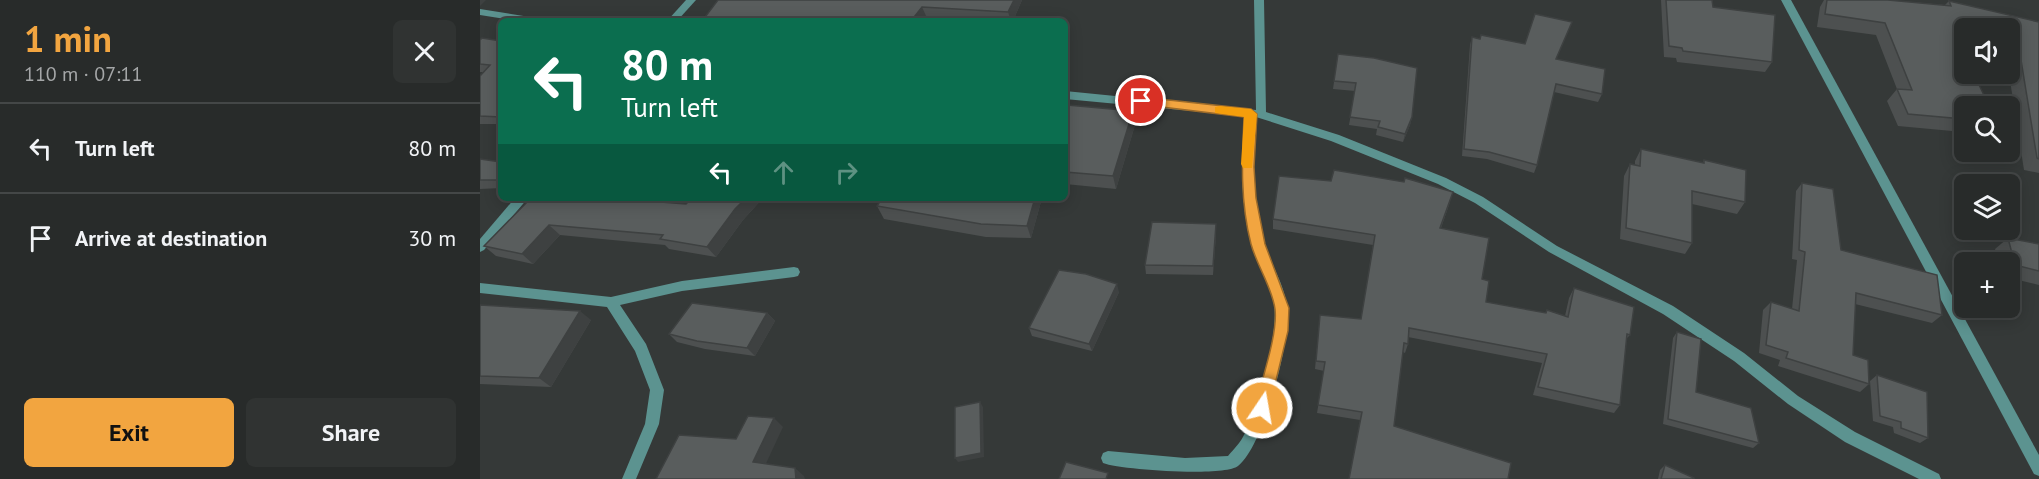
<!DOCTYPE html>
<meta charset="utf-8">
<style>
:root{--surface:#282b2a;--page:#303332;--text:#f1f3f6;--muted:#a5a7a8;--line:#444747;--accent:#f2a540}
body{margin:0;font-family:"PT Sans",sans-serif;background:var(--page);color:var(--text);height:100vh;display:flex;flex-direction:column;font-size:22px;white-space:nowrap}
*{box-sizing:border-box;margin:0}
p{font-size:20px;color:var(--muted)}
.icon{flex:none;width:33px;height:33px;fill:none;stroke:currentColor;stroke-width:2;stroke-linecap:round;stroke-linejoin:round}
.map{position:relative;flex:1;overflow:hidden}
.sheet{display:flex;flex-direction:column;background:var(--surface);width:480px}
.sheet>*{flex:none}
.top-card{position:absolute;left:18px;top:18px;width:570px;height:183px;border-radius:9px;box-shadow:0 3px 15px #0003,0 0 0 2px var(--line);background:#0b6e4f;color:#fff;overflow:hidden}
.fabs{position:absolute;left:1474px;top:18px;display:grid;gap:12px}
.fabs a{display:grid;place-items:center;width:66px;height:66px;border-radius:9px;background:var(--surface);box-shadow:0 3px 15px #0003,0 0 0 2px var(--line);font-size:30px}
.pin{position:absolute;display:grid;place-items:center;width:51px;height:51px;color:#fff;margin:-26px;border:3px solid #fff;border-radius:50%;box-shadow:0 2px 6px #0007}
.me{position:absolute;width:66px;margin:-33px;rotate:12deg;stroke-linejoin:round;filter:drop-shadow(0 0 4px #0008)}
.turn{display:flex;align-items:center;gap:21px;height:126px;padding:0 24px;font-size:27px}
.turn .icon{width:78px;height:78px;stroke-width:2.5}
.turn b{display:block;font-size:42px;line-height:51px}
.lanes{display:flex;align-items:center;height:57px;padding:0 24px;background:#0003;justify-content:center;gap:30px;direction:ltr}
.lanes .off{opacity:.35}
.round{display:grid;place-items:center;flex:none;width:63px;height:63px;border-radius:9px;background:var(--page)}
.overview{display:flex;align-items:center;justify-content:space-between;height:102px;padding:0 24px}
h1{font-size:36px;font-weight:600;line-height:45px;color:var(--accent)}
.cta{display:flex;gap:12px;margin-top:auto;padding:12px 24px}
.cta a{flex:1;height:69px;border-radius:9px;background:var(--accent);color:#111;font-size:24px;font-weight:600;line-height:69px;text-align:center}
.cta a+a{background:var(--page);color:var(--text)}
ul{padding:0;list-style:none}
li{display:flex;align-items:center;gap:18px;height:90px;padding:0 24px;border-top:2px solid var(--line)}
li div{flex:1}
li b{display:block;font-size:22px}
li em{font-style:normal}
main{display:flex;flex:1;min-height:0}
.map>svg:first-child{display:block}
</style>
<main>
<section class="sheet">
<div class="overview"><div><h1>1 min</h1><p>110 m · 07:11</p></div><a class="round"><svg class="icon" aria-label="close" viewBox="0 0 24 24"><path d="M6 6l12 12M18 6L6 18"/></svg></a></div>
<ul>
<li><svg class="icon" aria-label="left" viewBox="0 0 24 24"><path d="M17 20v-9H6M10 6l-5 5 5 5"/></svg><div><b>Turn left</b></div><em>80 m</em></li>
<li><svg class="icon" aria-label="arrive" viewBox="0 0 24 24"><path d="M6 21V4h12l-3 4 3 4H6"/></svg><div><b>Arrive at destination</b></div><em>30 m</em></li>
</ul>
<div class="cta"><a>Exit</a><a>Share</a></div>
</section>
<div class="map">
<svg width="1559" height="479" viewBox="0 0 1559 479">
<rect width="100%" height="100%" fill="#353938"/>
<g fill="none" stroke-linecap="round" stroke-linejoin="round">
<g fill="#5c9390" fill-rule="evenodd">
<path d="M206,0H216L197,21H187Z"/>
<path d="M774,0H784L786,112L859,135L966,178L1003,197L1077,246L1193,306L1264,353L1318,396L1375,432L1459,474L1461,479H1439L1365,442L1308,404L1254,361L1183,314L1069,252L995,203L958,184L851,141L776,117C773,160 772,203 784,244C791,265 805,285 807,308C811,341 784,445 758,466C744,477 641,470 623,463L621,458L623,453L628,451L705,458L748,456C754,449 761,442 765,433C778,406 799,334 794,304C789,274 772,248 766,217C760,184 762,150 765,116L585,99V91L776,110Z"/>
<path d="M1301,0H1311L1559,455V476L1554,474Z"/>
<path d="M0,9L56,18L61,21H37L0,15Z"/>
<path d="M35,198H48L4,250L0,252V239Z"/>
<path d="M314,267L318,268L320,272L318,276L314,277L202,291L140,305L166,344L184,390L179,424L156,479H142L165,424L170,390L155,351L127,307L0,293V283L131,297L202,281Z"/>
</g>
</g>
<g fill="#4d5050">
<path d="M542,0L533,21H491L447,18L222,21Z"/>
<path d="M1181,0H1232L1233,7L1292,62L1285,72L1197,62L1196,58L1184,57Z"/>
<path d="M1344,0H1408L1465,5L1469,1L1559,22V173L1544,170L1529,74L1530,28H1485V147L1474,145L1472,131L1418,126L1407,101L1417,89L1396,35L1337,27L1340,7Z"/>
<path d="M992,37L1077,59L1122,94L1118,102L1074,92L1057,165L1054,173L1007,159L982,156L990,45Z"/>
<path d="M0,40L21,41V124H0V76L4,72H0Z"/>
<path d="M858,54L932,117L930,125L923,142L896,135L897,129L869,125L875,91L853,89Z"/>
<path d="M585,102H589L590,106L655,125L636,189L585,184Z"/>
<path d="M1161,149L1222,163L1224,160L1265,202L1257,214L1212,204V243L1205,254L1140,239L1144,176L1150,164L1155,165V161Z"/>
<path d="M1502,152H1517L1514,154Z"/>
<path d="M0,159L21,162V188L0,189Z"/>
<path d="M1322,183L1361,250L1462,315L1452,323L1375,304L1373,355L1389,384L1380,392L1298,366L1300,360L1279,353L1283,310L1291,302L1312,309L1317,260L1312,259L1316,191Z"/>
<path d="M51,198L206,204L212,198H283L263,220L236,257L189,249L185,245L80,235L53,264L16,256L4,246Z"/>
<path d="M402,198H562L551,238L506,237L404,219L397,206Z"/>
<path d="M970,202L961,228L1002,279L1006,302L1065,313L1067,310L1085,316L1089,298L1094,288L1150,335L1146,339L1140,405L1134,413L1053,395L1062,363L928,337V344L925,353L923,352L880,420L837,413L844,371L835,369L840,315L881,319L893,245L793,229V219Z"/>
<path d="M736,224V234L733,275L666,274L665,265Z"/>
<path d="M1528,238L1559,244V285L1530,278V262H1518L1515,249Z"/>
<path d="M639,292L612,351L552,336L549,328Z"/>
<path d="M0,305L111,320L71,387L0,384Z"/>
<path d="M287,313L295,321L275,356L225,349L197,342L189,334Z"/>
<path d="M1197,332L1216,392L1279,443L1273,448L1183,424L1193,338Z"/>
<path d="M1397,375L1448,438L1440,443L1414,433L1413,427L1393,421L1390,381Z"/>
<path d="M1185,465L1214,479H1178L1180,470Z"/>
</g>
<g fill="#3e4141">
<path d="M0,0H6L0,6Z"/>
<path d="M534,0H542L533,21H531L528,12Z"/>
<path d="M442,7L447,18L444,21H431Z"/>
<path d="M653,111L655,125L636,189L633,176Z"/>
<path d="M932,117L930,125L923,142L925,134Z"/>
<path d="M266,198H283L263,220L236,257L227,247L255,209Z"/>
<path d="M555,198H562L551,238L547,226Z"/>
<path d="M736,224V234L733,275V266Z"/>
<path d="M69,225L80,235L53,264L42,254Z"/>
<path d="M637,284L639,292L612,351L609,344Z"/>
<path d="M100,311L111,320L71,387L59,378Z"/>
<path d="M287,313L295,321L275,356L267,348Z"/>
<path d="M500,402L503,407L504,457L478,462L475,458Z"/>
<path d="M294,418L303,427L283,470L273,462Z"/>
<path d="M315,468L324,476L325,479H316Z"/>
</g>
<g fill="#595d5d" stroke="#3e4141" stroke-width="1.5">
<path d="M238,0H534L528,12L442,7L431,21H222Z"/>
<path d="M1186,0H1232L1233,7L1295,15L1292,62L1203,51L1202,48L1189,46Z"/>
<path d="M1347,0H1408L1471,6L1469,1L1559,22V159L1557,158L1539,48L1530,47V28H1485V40L1477,38L1485,55V74H1494L1509,106H1485V132L1483,119L1428,114L1417,89L1432,90L1405,23L1345,14Z"/>
<path d="M1055,14L1092,22L1076,59L1125,69L1122,94L1076,84L1057,165L1009,152L984,149L992,37L1000,39L1001,35L1045,44Z"/>
<path d="M2,38L21,41V117L0,116V76L10,65L0,64V40Z"/>
<path d="M858,54L894,58L937,68L932,117L925,134L898,127L900,121L870,117L876,83L854,81Z"/>
<path d="M585,102H589L588,105L653,111L633,176L585,172Z"/>
<path d="M1161,149L1224,163V160L1266,170L1265,202L1212,191V243L1146,228L1150,164L1160,166Z"/>
<path d="M0,159L21,162V180H0Z"/>
<path d="M854,170L924,182L925,178L973,192L960,228L1009,238L1002,279L1009,281L1006,302L1066,313L1067,310L1088,317L1094,288L1154,307L1150,335L1147,334L1140,405L1058,387L1067,354L929,328L928,344L924,343L914,426L1031,463L1028,479H869L882,412L838,405L845,362L836,361L840,315L881,319L895,235L793,219L799,176L851,181Z"/>
<path d="M1322,183L1353,189L1361,250L1457,275L1462,315L1376,293L1373,355L1388,360L1389,384L1306,358L1308,352L1286,345L1291,302L1319,311L1325,252L1319,250Z"/>
<path d="M51,198H129L206,204L212,198H266L255,209L227,247L180,239L183,235L69,225L42,254L4,246Z"/>
<path d="M402,198H555L547,226L501,224L397,206Z"/>
<path d="M672,222L736,224L733,266L665,265Z"/>
<path d="M1528,238L1559,244V271L1535,265Z"/>
<path d="M579,270L606,274L637,284L609,344L549,328Z"/>
<path d="M212,303L287,313L267,348L217,341L189,334Z"/>
<path d="M0,305L100,311L59,378L0,376Z"/>
<path d="M1197,332L1221,339L1216,392L1271,408L1279,443L1188,419Z"/>
<path d="M1397,375L1447,392L1448,438L1421,428V422L1400,416Z"/>
<path d="M500,402L501,453L475,458V407Z"/>
<path d="M268,416L294,418L273,462L315,468L316,479H176L199,435L256,439Z"/>
<path d="M586,462L628,473L626,479H579Z"/>
<path d="M1185,465L1214,478V479H1181Z"/>
</g>
<path fill="#f2a540" stroke="#9d6b2a" stroke-width="1.5" d="M661,97L771,109L777,114L774,167L776,198L785,244L809,308L808,331L788,413L782,415L777,413L775,408C781,381 798,335 795,309C792,287 777,266 771,244C760,202 762,160 764,117L657,104V98Z"/>
<path fill="#f59e0b" d="M740,106L771,109L777,114L772,168H763L761,164L764,117L735,113V107Z"/>
</svg>
<div class="fabs">
<a><svg class="icon" aria-label="sound" viewBox="0 0 24 24"><path d="M4 9h4l5-4v14l-5-4H4zM17 9q2 3 0 6"/></svg></a>
<a><svg class="icon" aria-label="search" viewBox="0 0 24 24"><circle cx="10" cy="10" r="6"/><path d="M15 15l6 6"/></svg></a>
<a><svg class="icon" aria-label="layers" viewBox="0 0 24 24"><path d="M12 4l9 5-9 5-9-5zM3 14l9 5 9-5"/></svg></a>
<a>+</a>
</div>
<div class="pin" style="left:661px;top:101px;background:#d93025"><svg class="icon" aria-label="arrive" viewBox="0 0 24 24"><path d="M6 21V4h12l-3 4 3 4H6"/></svg></div>
<svg class="me" style="left:782px;top:408px" viewBox="-20 -20 40 40"><circle r="17" fill="#f2a540" stroke="#fff" stroke-width="3"/><path d="M0-11L8 9 0 5-8 9z" fill="#fff"/></svg>
<div class="top-card">
<div class="turn"><svg class="icon" aria-label="left" viewBox="0 0 24 24"><path d="M17 20v-9H6M10 6l-5 5 5 5"/></svg><div><b>80 m</b>Turn left</div></div>
<div class="lanes"><svg class="icon" aria-label="left" viewBox="0 0 24 24"><path d="M17 20v-9H6M10 6l-5 5 5 5"/></svg><svg class="icon off" aria-label="ahead" viewBox="0 0 24 24"><path d="M12 20V5M6 11l6-6 6 6"/></svg><svg class="icon off" aria-label="right" viewBox="0 0 24 24"><path d="M7 20v-9h11M14 6l5 5-5 5"/></svg></div>
</div>
</div>
</main>
